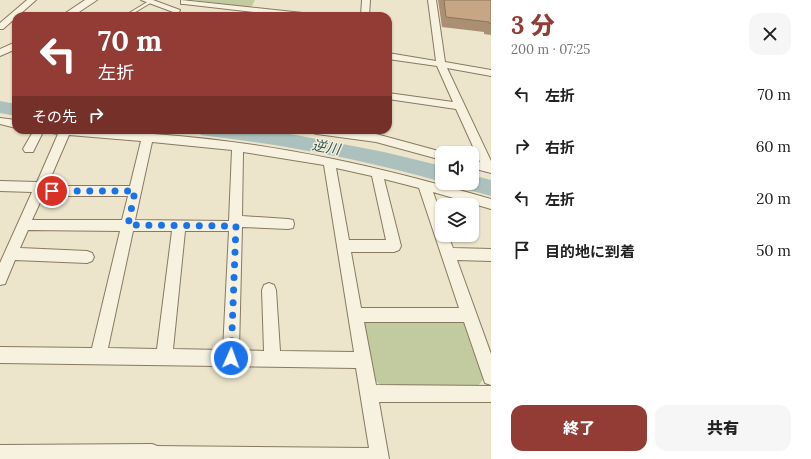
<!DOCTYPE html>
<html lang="ja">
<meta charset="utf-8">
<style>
:root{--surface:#fff;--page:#f6f6f6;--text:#222;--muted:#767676;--accent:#933c35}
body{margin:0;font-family:Lora,"Noto Sans JP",serif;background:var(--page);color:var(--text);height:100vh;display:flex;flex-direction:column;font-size:15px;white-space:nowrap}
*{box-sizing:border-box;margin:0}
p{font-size:13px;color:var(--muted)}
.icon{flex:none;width:22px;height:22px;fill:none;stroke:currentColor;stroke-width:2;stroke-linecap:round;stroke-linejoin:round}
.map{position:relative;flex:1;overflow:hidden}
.details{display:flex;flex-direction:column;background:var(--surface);width:320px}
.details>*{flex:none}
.guide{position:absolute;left:12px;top:12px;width:380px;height:122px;border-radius:12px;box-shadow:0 1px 3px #0004;background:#933c35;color:#fff;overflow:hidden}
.tools{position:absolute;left:435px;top:146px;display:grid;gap:8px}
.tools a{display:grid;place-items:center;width:44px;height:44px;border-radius:8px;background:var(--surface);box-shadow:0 1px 3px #0004;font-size:20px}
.pin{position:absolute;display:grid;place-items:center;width:34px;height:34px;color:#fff;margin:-17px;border:2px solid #fff;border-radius:50%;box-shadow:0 1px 4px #0007}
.me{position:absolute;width:44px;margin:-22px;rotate:2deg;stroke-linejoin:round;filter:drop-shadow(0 0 3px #0008)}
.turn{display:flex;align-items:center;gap:14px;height:84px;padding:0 20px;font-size:18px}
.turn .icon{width:52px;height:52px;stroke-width:2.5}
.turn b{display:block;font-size:28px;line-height:34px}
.then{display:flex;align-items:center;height:38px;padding:0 20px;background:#0003;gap:8px;font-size:15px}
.round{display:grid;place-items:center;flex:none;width:42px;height:42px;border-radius:12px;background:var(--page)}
.headline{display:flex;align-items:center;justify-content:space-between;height:68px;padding:0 20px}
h1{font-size:24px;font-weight:800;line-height:30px;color:var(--accent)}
.primary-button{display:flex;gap:8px;margin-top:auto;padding:8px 20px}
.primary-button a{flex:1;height:46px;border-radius:12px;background:var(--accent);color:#fff;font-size:16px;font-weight:800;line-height:46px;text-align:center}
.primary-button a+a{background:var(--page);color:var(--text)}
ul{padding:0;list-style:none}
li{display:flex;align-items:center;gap:12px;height:52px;padding:0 20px}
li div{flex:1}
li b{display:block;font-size:15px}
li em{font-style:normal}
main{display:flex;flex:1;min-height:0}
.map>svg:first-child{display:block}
</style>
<main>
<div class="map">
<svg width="491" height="459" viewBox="0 0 491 459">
<rect width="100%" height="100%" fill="#ece5cc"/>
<g fill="#c2caa0">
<path d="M192,0H255L252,6L248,7Z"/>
<path d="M459,319L465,322L484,378L478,386L380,385L373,378L364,323L367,320Z"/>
</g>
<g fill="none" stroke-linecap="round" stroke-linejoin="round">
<g fill="#acc1bd" fill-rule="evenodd">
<path d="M0,101L16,104V116L0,113Z"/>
<path d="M199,130H263L296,135L384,152L442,166V182C365,160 287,145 208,136L201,135Z"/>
<path d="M472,175L491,180V196L465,189L461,183H472Z"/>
</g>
<g stroke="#887961" stroke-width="2">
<path id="service" d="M149,1L152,2L129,16H124Z"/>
</g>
<g stroke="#887961" stroke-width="2">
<g id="minor">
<path d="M27,0H36L3,29H0V23Z"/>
<path d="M141,0H153L180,10L179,12H173Z"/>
<path d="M181,0L312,14L316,16H290L184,4H181Z"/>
<path d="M362,0H370L369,16H361Z"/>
<path d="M428,0H436L445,62L491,70V76L447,68L491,161V173L472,168V160L480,162L456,109L388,99V93L453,102L437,66L388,59V53L436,61Z"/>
<path d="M0,118L16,120V128L0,124Z"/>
<path d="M34,130H44L33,152H25L23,149Z"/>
<path d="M51,130C144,130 241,140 333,159C386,170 439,184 491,199V209L433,192L442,218V235H448L453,248L491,249V261L457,260L491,354V385L485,383L464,322H364L376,385L491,386V402H379L389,459H144L143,455L146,449L152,446L369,448L356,368L0,363V347L92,348L120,231L28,230L20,248L87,251L92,253L94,257L92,261L87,263L15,260L5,284L0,285V263L32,192L0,191V181L37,182L58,134L52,133ZM69,135L141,141L130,186H47ZM152,142L232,150L229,221L135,220ZM243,152L324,165L354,352L280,351L276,290L274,285L269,283L264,285L262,290L264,351L239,350L242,227L288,229L293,228L294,224L293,220L288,219L242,216ZM336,168L372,176L386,240H349ZM384,179L419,188L459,308H361L351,252H394L399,250L401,246ZM43,196H128L122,220H32ZM133,231H172L157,349L108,348ZM185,231H229L223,350L173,349Z"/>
<path d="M312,130H344L376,134L446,153H442V160L376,142L317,134L313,133Z"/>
</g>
</g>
<g stroke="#887961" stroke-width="2">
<g id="tertiary">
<path d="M85,0H97L73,16H61Z"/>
<path d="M16,42V49L0,56V49Z"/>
<path d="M152,444L160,447L163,459H0V445Z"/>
</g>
</g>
<use href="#service" fill="#f7f2df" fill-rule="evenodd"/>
<use href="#minor" fill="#f7f2df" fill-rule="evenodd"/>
<use href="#tertiary" fill="#f7f2df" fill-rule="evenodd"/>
</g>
<path fill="#ab8f72" d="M438,0H491V35L484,34V32L442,27Z"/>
<g fill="#c7a685" stroke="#8b745d">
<path d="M444,0H491V24H490L489,22L446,17Z"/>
<path d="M72,14L80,16H68Z"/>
</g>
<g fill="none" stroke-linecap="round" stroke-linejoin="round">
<path stroke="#1a73e8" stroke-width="7" stroke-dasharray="0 12.6" d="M52,191H135L128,225L236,226L231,358"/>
</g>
<g text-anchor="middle" stroke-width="3" stroke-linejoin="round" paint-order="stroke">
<g font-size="14" font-style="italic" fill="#335859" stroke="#f4efdb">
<text transform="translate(326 147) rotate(10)" y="5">逆川</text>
</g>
</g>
</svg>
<div class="tools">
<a><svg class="icon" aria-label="sound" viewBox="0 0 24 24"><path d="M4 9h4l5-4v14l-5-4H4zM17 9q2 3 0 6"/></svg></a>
<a><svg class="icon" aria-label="layers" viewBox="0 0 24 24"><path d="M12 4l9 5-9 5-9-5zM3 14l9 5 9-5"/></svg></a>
</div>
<div class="pin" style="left:52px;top:191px;background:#d93025"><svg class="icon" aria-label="arrive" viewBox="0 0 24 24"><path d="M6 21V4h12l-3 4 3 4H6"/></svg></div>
<svg class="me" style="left:231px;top:358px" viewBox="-20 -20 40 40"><circle r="17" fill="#1a73e8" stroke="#fff" stroke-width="3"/><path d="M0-11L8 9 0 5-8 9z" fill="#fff"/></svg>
<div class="guide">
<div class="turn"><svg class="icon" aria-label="left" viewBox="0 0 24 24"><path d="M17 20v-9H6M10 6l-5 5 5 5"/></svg><div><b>70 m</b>左折</div></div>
<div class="then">その先<svg class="icon" aria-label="right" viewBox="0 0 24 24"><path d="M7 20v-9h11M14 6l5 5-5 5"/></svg></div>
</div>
</div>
<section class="details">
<div class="headline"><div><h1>3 分</h1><p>200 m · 07:25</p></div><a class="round"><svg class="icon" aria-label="close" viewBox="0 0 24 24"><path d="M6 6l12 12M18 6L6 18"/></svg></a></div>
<ul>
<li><svg class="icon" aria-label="left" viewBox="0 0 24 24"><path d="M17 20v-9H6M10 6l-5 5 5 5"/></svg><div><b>左折</b></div><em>70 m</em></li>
<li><svg class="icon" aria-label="right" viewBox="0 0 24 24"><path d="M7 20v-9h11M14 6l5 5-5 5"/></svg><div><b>右折</b></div><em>60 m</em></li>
<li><svg class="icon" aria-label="left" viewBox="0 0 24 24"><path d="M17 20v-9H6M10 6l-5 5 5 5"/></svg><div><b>左折</b></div><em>20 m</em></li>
<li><svg class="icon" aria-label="arrive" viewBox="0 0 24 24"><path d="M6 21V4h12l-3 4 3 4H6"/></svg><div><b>目的地に到着</b></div><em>50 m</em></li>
</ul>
<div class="primary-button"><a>終了</a><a>共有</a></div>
</section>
</main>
